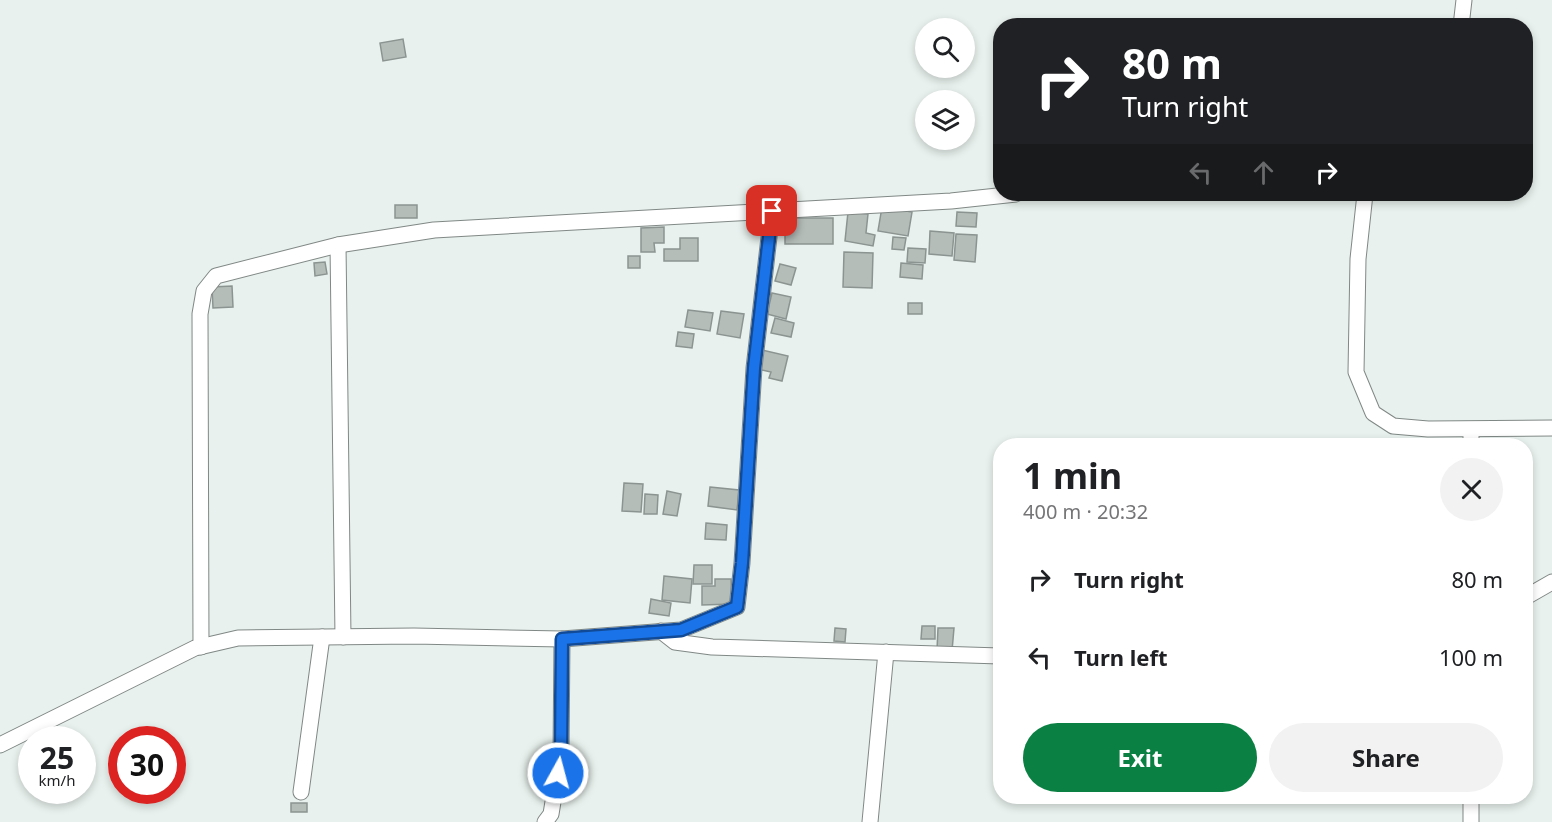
<!DOCTYPE html>
<meta charset="utf-8">
<style>
:root{--surface:#fff;--page:#f2f2f2;--text:#202124;--muted:#757577;--accent:#0b8043}
body{margin:0;font-family:"Noto Sans",sans-serif;background:var(--page);color:var(--text);height:100vh;display:flex;flex-direction:column;font-size:22px;white-space:nowrap}
*{box-sizing:border-box;margin:0}
p{font-size:20px;color:var(--muted)}
.icon{flex:none;width:33px;height:33px;fill:none;stroke:currentColor;stroke-width:2;stroke-linecap:round;stroke-linejoin:round}
.map{position:relative;flex:1;overflow:hidden}
.sheet{position:absolute;left:993px;top:438px;width:540px;height:366px;display:flex;flex-direction:column;background:var(--surface);border-radius:24px;box-shadow:0 3px 9px #0003}
.sheet>*{flex:none}
.top-card{position:absolute;left:993px;top:18px;width:540px;height:183px;border-radius:24px;box-shadow:0 3px 9px #0003;background:#202124;color:#fff;overflow:hidden}
.fabs{position:absolute;left:915px;top:18px;display:grid;gap:12px}
.fabs a{display:grid;place-items:center;width:60px;height:60px;border-radius:50%;background:var(--surface);box-shadow:0 3px 9px #0003;font-size:30px}
.speed{position:absolute;left:18px;top:726px;display:flex;gap:12px;font-size:30px;font-weight:700;text-align:center}
.speed>*{display:grid;place-content:center;width:78px;height:78px;border-radius:50%;background:var(--surface);box-shadow:0 3px 9px #0003;line-height:1}
.speed small{font-size:15px;font-weight:400}
.speed .limit{border:9px solid #d22;background:#fff;color:#111}
.pin{position:absolute;display:grid;place-items:center;width:51px;height:51px;color:#fff;margin:-26px;border-radius:12px;box-shadow:0 3px 9px #0006}
.me{position:absolute;width:66px;margin:-33px;rotate:7deg;stroke-linejoin:round;filter:drop-shadow(0 0 4px #0008)}
.turn{display:flex;align-items:center;gap:21px;height:126px;padding:0 30px;font-size:27px}
.turn .icon{width:78px;height:78px;stroke-width:2.5}
.turn b{display:block;font-size:42px;line-height:51px}
.lanes{display:flex;align-items:center;height:57px;padding:0 30px;background:#0003;justify-content:center;gap:30px;direction:ltr}
.lanes .off{opacity:.35}
.round{display:grid;place-items:center;flex:none;width:63px;height:63px;border-radius:32px;background:var(--page)}
.headline{display:flex;align-items:center;justify-content:space-between;height:102px;padding:0 30px}
h1{font-size:36px;font-weight:700;line-height:45px}
.action{display:flex;gap:12px;margin-top:auto;padding:12px 30px}
.action a{flex:1;height:69px;border-radius:36px;background:var(--accent);color:#fff;font-size:24px;font-weight:700;line-height:69px;text-align:center}
.action a+a{background:var(--page);color:var(--text)}
ul{padding:0;list-style:none}
li{display:flex;align-items:center;gap:18px;height:78px;padding:0 30px}
li div{flex:1}
li b{display:block;font-size:22px}
li em{font-style:normal}
.map>svg:first-child{display:block}
</style>
<div class="map">
<svg width="1552" height="822" viewBox="0 0 1552 822">
<rect width="100%" height="100%" fill="#e8f1ed"/>
<g fill="#b5bdb9" stroke="#8c9491" stroke-width="1.5">
<path d="M403,39L406,57L383,61L380,43Z"/>
<rect x="395" y="205" width="22" height="13"/>
<path d="M882,207L912,212L908,236L878,231Z"/>
<path d="M848,212L868,214L866,233L875,235L873,246L845,241Z"/>
<path d="M957,212L977,213L976,227L956,226Z"/>
<rect x="785" y="218" width="48" height="26"/>
<path d="M664,227V243H654L655,252H641V228Z"/>
<path d="M930,231L954,233L952,256L929,254Z"/>
<path d="M956,234L977,235L975,262L954,260Z"/>
<path d="M893,237L906,238L904,250L892,249Z"/>
<path d="M680,238H698V261H664V249H680Z"/>
<path d="M908,248L926,249L925,263L907,262Z"/>
<path d="M844,252L873,253L872,288L843,287Z"/>
<rect x="628" y="256" width="12" height="12"/>
<path d="M325,262L327,274L315,276L314,263Z"/>
<path d="M901,263L923,265L922,279L900,277Z"/>
<path d="M780,264L796,268L791,285L775,281Z"/>
<path d="M232,286L233,307L213,308L212,287Z"/>
<path d="M772,293L791,297L786,319L767,314Z"/>
<rect x="908" y="303" width="14" height="11"/>
<path d="M688,310L713,313L710,331L685,327Z"/>
<path d="M721,311L744,314L740,338L717,334Z"/>
<path d="M775,318L794,323L791,337L771,333Z"/>
<path d="M678,332L694,334L692,348L676,346Z"/>
<path d="M762,350L788,356L782,381L769,378L771,372L757,369Z"/>
<path d="M624,483L643,484L641,512L622,511Z"/>
<path d="M710,487L739,490L737,510L708,506Z"/>
<path d="M667,491L681,494L677,516L663,514Z"/>
<path d="M645,494L658,495L657,514H644Z"/>
<path d="M706,523L727,525L726,540L705,539Z"/>
<path d="M694,565H712V584H693Z"/>
<path d="M664,576L692,579L690,603L662,600Z"/>
<path d="M715,579H731L732,604L702,605V586H715Z"/>
<path d="M651,599L671,603L669,616L649,613Z"/>
<path d="M922,626H935V639H921Z"/>
<path d="M835,628L846,629L845,642L834,641Z"/>
<path d="M938,628H954L952,651L937,650Z"/>
<rect x="291" y="803" width="16" height="9"/>
</g>
<g fill="none" stroke-linecap="round" stroke-linejoin="round">
<g stroke="#808885" stroke-width="17">
<g id="minor">
<path d="M1461,26L1464,0"/>
<path d="M1365,194L1358,259L1356,372L1373,413L1393,426L1428,429L1552,428"/>
<path d="M338,245L343,637"/>
<path d="M1471,446V430"/>
<path d="M1526,597L1552,582"/>
<path d="M661,631L675,642L712,647L1000,656"/>
<path d="M201,647L200,314L204,291L216,276L338,245L434,230L951,201L1016,194"/>
<path d="M0,745L195,648L238,638L414,636L562,639L681,630L737,607L742,563L754,368L772,211"/>
<path d="M301,792L322,637"/>
<path d="M1471,796V822"/>
<path d="M545,822L551,814L561,753L562,639"/>
<path d="M870,822L886,652"/>
</g>
</g>
<use href="#minor" stroke="#fff" stroke-width="15"/>
</g>
<g fill="none" stroke-linecap="round" stroke-linejoin="round">
<g stroke="#114b97" stroke-width="15">
<path id="route" d="M558,773L561,753L562,639L681,630L737,607L742,563L754,368L772,211"/>
</g>
<use href="#route" stroke="#1a73e8" stroke-width="10"/>
</g>
</svg>
<div class="fabs">
<a><svg class="icon" aria-label="search" viewBox="0 0 24 24"><circle cx="10" cy="10" r="6"/><path d="M15 15l6 6"/></svg></a>
<a><svg class="icon" aria-label="layers" viewBox="0 0 24 24"><path d="M12 4l9 5-9 5-9-5zM3 14l9 5 9-5"/></svg></a>
</div>
<div class="speed"><div>25<small>km/h</small></div><div class="limit">30</div></div>
<div class="pin" style="left:772px;top:211px;background:#d93025"><svg class="icon" aria-label="arrive" viewBox="0 0 24 24"><path d="M6 21V4h12l-3 4 3 4H6"/></svg></div>
<svg class="me" style="left:558px;top:773px" viewBox="-20 -20 40 40"><circle r="17" fill="#1a73e8" stroke="#fff" stroke-width="3"/><path d="M0-11L8 9 0 5-8 9z" fill="#fff"/></svg>
<div class="top-card">
<div class="turn"><svg class="icon" aria-label="right" viewBox="0 0 24 24"><path d="M7 20v-9h11M14 6l5 5-5 5"/></svg><div><b>80 m</b>Turn right</div></div>
<div class="lanes"><svg class="icon off" aria-label="left" viewBox="0 0 24 24"><path d="M17 20v-9H6M10 6l-5 5 5 5"/></svg><svg class="icon off" aria-label="ahead" viewBox="0 0 24 24"><path d="M12 20V5M6 11l6-6 6 6"/></svg><svg class="icon" aria-label="right" viewBox="0 0 24 24"><path d="M7 20v-9h11M14 6l5 5-5 5"/></svg></div>
</div>
<section class="sheet">
<div class="headline"><div><h1>1 min</h1><p>400 m · 20:32</p></div><a class="round"><svg class="icon" aria-label="close" viewBox="0 0 24 24"><path d="M6 6l12 12M18 6L6 18"/></svg></a></div>
<ul>
<li><svg class="icon" aria-label="right" viewBox="0 0 24 24"><path d="M7 20v-9h11M14 6l5 5-5 5"/></svg><div><b>Turn right</b></div><em>80 m</em></li>
<li><svg class="icon" aria-label="left" viewBox="0 0 24 24"><path d="M17 20v-9H6M10 6l-5 5 5 5"/></svg><div><b>Turn left</b></div><em>100 m</em></li>
</ul>
<div class="action"><a>Exit</a><a>Share</a></div>
</section>
</div>
